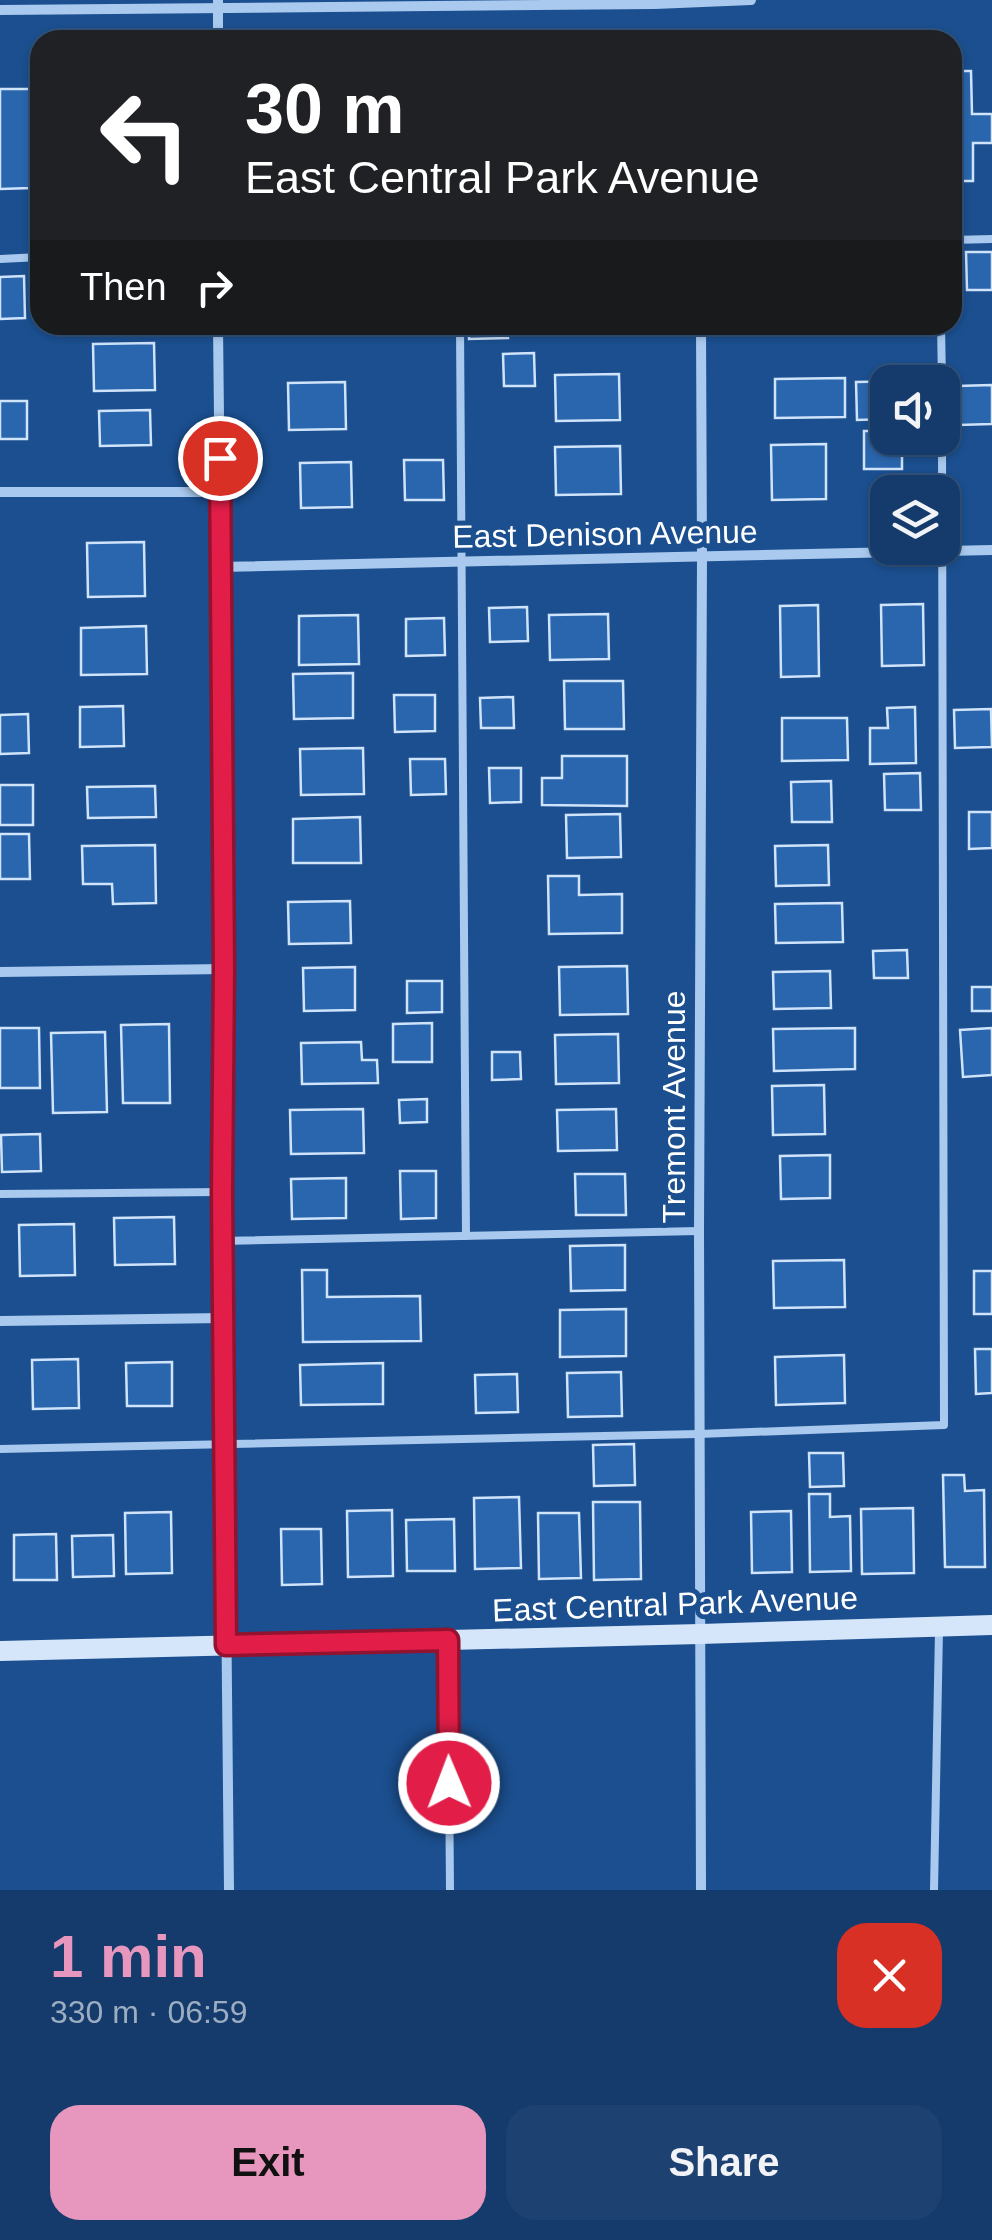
<!DOCTYPE html>
<meta charset="utf-8">
<style>
:root{--surface:#143b6b;--page:#1d4271;--text:#f1f3f6;--muted:#9dadc1;--line:#33557e;--accent:#e797bd}
body{margin:0;font-family:Helvetica,sans-serif;background:var(--page);color:var(--text);height:100vh;display:flex;flex-direction:column;font-size:38px;white-space:nowrap}
*{box-sizing:border-box;margin:0}
p{font-size:32px;color:var(--muted)}
.icon{flex:none;width:55px;height:55px;fill:none;stroke:currentColor;stroke-width:2;stroke-linecap:round;stroke-linejoin:round}
.map{position:relative;height:1890px;overflow:hidden}
.panel{display:flex;flex-direction:column;background:var(--surface);flex:1}
.panel>*{flex:none}
.guide{position:absolute;left:30px;top:30px;width:932px;height:305px;border-radius:30px;box-shadow:0 2px 8px #0004,0 0 0 2px var(--line);background:#202124;color:#fff;overflow:hidden}
.controls{position:absolute;left:870px;top:365px;display:grid;gap:20px}
.controls a{display:grid;place-items:center;width:90px;height:90px;border-radius:20px;background:var(--surface);box-shadow:0 2px 8px #0004,0 0 0 2px var(--line);font-size:50px}
.pin{position:absolute;display:grid;place-items:center;width:85px;height:85px;color:#fff;margin:-42px;border:5px solid #fff;border-radius:50%;box-shadow:0 2px 10px #0007}
.me{position:absolute;width:110px;margin:-55px;rotate:359deg;stroke-linejoin:round;filter:drop-shadow(0 0 8px #0008)}
.turn{display:flex;align-items:center;gap:35px;height:210px;padding:0 50px;font-size:45px}
.turn .icon{width:130px;height:130px;stroke-width:2.5}
.turn b{display:block;font-size:70px;line-height:85px}
.then{display:flex;align-items:center;height:95px;padding:0 50px;background:#0003;gap:20px;font-size:38px}
.round{display:grid;place-items:center;flex:none;width:105px;height:105px;border-radius:30px;background:var(--page)}
.summary{display:flex;align-items:center;justify-content:space-between;height:170px;padding:0 50px}
h1{font-size:60px;font-weight:600;line-height:75px;color:var(--accent)}
.action{display:flex;gap:20px;margin-top:auto;padding:20px 50px}
.action a{flex:1;height:115px;border-radius:30px;background:var(--accent);color:#111;font-size:40px;font-weight:600;line-height:115px;text-align:center}
.action a+a{background:var(--page);color:var(--text)}
.map>svg:first-child{display:block}
</style>
<div class="map">
<svg width="992" height="1890" viewBox="0 0 992 1890">
<rect width="100%" height="100%" fill="#1b4f8f"/>
<g fill="#2a66ad" stroke="#cfe3fa" stroke-width="2.5">
<path d="M952,71H971L972,114H992V143H973V181H958V214H952Z"/>
<path d="M0,89H30L31,188L0,189Z"/>
<path d="M966,252H992V290H967Z"/>
<path d="M24,276L25,318L0,319V277Z"/>
<path d="M293,325H368V331L294,334Z"/>
<path d="M406,325H442V332L406,333Z"/>
<path d="M469,325H508V338L469,339Z"/>
<path d="M547,325H614V331L547,332Z"/>
<path d="M772,325H834V330L772,331Z"/>
<path d="M154,343L155,390L94,391L93,344Z"/>
<path d="M534,353L535,386H504L503,354Z"/>
<path d="M619,374L620,420L556,421L555,375Z"/>
<path d="M845,378V417L775,418V379Z"/>
<path d="M909,381L888,382V419L857,420L856,382Z"/>
<path d="M345,382L346,429L289,430L288,383Z"/>
<path d="M992,385V424L958,425L957,386Z"/>
<rect x="0" y="401" width="27" height="38"/>
<path d="M150,410L151,445L100,446L99,411Z"/>
<path d="M864,431H888V438H902V469H864Z"/>
<path d="M826,444V499L772,500L771,445Z"/>
<path d="M620,446L621,494L556,495L555,447Z"/>
<path d="M404,460H443L444,500H405Z"/>
<path d="M351,462L352,507L301,508L300,463Z"/>
<path d="M144,542L145,596L88,597L87,543Z"/>
<path d="M923,604L924,665L882,666L881,605Z"/>
<path d="M818,605L819,676L781,677L780,606Z"/>
<path d="M527,607L528,641L490,642L489,608Z"/>
<path d="M608,614L609,659L550,660L549,615Z"/>
<path d="M358,615L359,664L299,665V616Z"/>
<path d="M444,618L445,655L406,656V619Z"/>
<path d="M146,626L147,674L81,675V628Z"/>
<path d="M353,673V718L294,719L293,674Z"/>
<path d="M564,681H623L624,729H565Z"/>
<path d="M394,695H435V731L395,732Z"/>
<path d="M513,697L514,728H481L480,698Z"/>
<path d="M123,706L124,746L80,747V707Z"/>
<path d="M915,707L916,763L870,764V728H888L887,708Z"/>
<path d="M991,709L992,747L955,748L954,710Z"/>
<path d="M28,714L29,753L0,754V715Z"/>
<path d="M782,718H847L848,760L782,761Z"/>
<path d="M363,748L364,794L301,795L300,749Z"/>
<path d="M562,756H627V806L542,805V778H562Z"/>
<path d="M410,759H445L446,794L411,795Z"/>
<path d="M489,768H521V802L490,803Z"/>
<path d="M920,773L921,810H885L884,774Z"/>
<path d="M831,781L832,822H792L791,782Z"/>
<rect x="0" y="785" width="33" height="40"/>
<path d="M155,786L156,817L88,818L87,787Z"/>
<path d="M969,812H992V848L969,849Z"/>
<path d="M620,814L621,857L567,858L566,815Z"/>
<path d="M360,817L361,863H293V819Z"/>
<path d="M0,834H29L30,879H0Z"/>
<path d="M155,845L156,903L113,904L112,884H83L82,846Z"/>
<path d="M828,845L829,885L776,886L775,846Z"/>
<path d="M548,876H579V895L622,894V933L549,934Z"/>
<path d="M350,901L351,943L289,944L288,902Z"/>
<path d="M842,903L843,942L776,943L775,904Z"/>
<path d="M907,950L908,978H874L873,951Z"/>
<path d="M627,966L628,1014L560,1015L559,967Z"/>
<path d="M355,967V1010L304,1011L303,968Z"/>
<path d="M830,971L831,1008L774,1009L773,972Z"/>
<path d="M407,981H442V1012L407,1013Z"/>
<rect x="972" y="987" width="20" height="24"/>
<path d="M432,1023V1062H393V1024Z"/>
<path d="M169,1024L170,1103H123L121,1025Z"/>
<path d="M0,1028H39L40,1088H0Z"/>
<path d="M855,1028V1069L774,1071L773,1029Z"/>
<path d="M992,1028V1075L963,1077L960,1030Z"/>
<path d="M105,1032L107,1112L53,1113L51,1033Z"/>
<path d="M618,1034L619,1083L556,1084L555,1035Z"/>
<path d="M361,1042L362,1060H377L378,1083L302,1084L301,1043Z"/>
<path d="M492,1052H520L521,1079L492,1080Z"/>
<path d="M824,1085L825,1134L773,1135L772,1086Z"/>
<path d="M427,1099V1122L400,1123L399,1100Z"/>
<path d="M363,1109L364,1153L291,1154L290,1110Z"/>
<path d="M616,1109L617,1150L558,1151L557,1110Z"/>
<path d="M40,1134L41,1171L2,1172L1,1135Z"/>
<path d="M830,1155V1198L781,1199L780,1156Z"/>
<path d="M400,1171H436V1218L401,1219Z"/>
<path d="M575,1174H625L626,1215H576Z"/>
<path d="M346,1178V1218L292,1219L291,1179Z"/>
<path d="M174,1217L175,1264L115,1265L114,1218Z"/>
<path d="M74,1224L75,1275L20,1276L19,1225Z"/>
<path d="M625,1245V1290L571,1291L570,1246Z"/>
<path d="M844,1260L845,1307L774,1308L773,1261Z"/>
<path d="M302,1270H327V1297L420,1296L421,1341L303,1342Z"/>
<rect x="974" y="1271" width="18" height="43"/>
<path d="M626,1309V1356L560,1357V1310Z"/>
<path d="M975,1349H992V1393L976,1394Z"/>
<path d="M844,1355L845,1403L776,1405L775,1357Z"/>
<path d="M78,1359L79,1408L33,1409L32,1360Z"/>
<path d="M172,1362V1406H127L126,1363Z"/>
<path d="M383,1363V1404L301,1405L300,1365Z"/>
<path d="M621,1372L622,1416L568,1417L567,1373Z"/>
<path d="M517,1374L518,1412L476,1413L475,1375Z"/>
<path d="M634,1444L635,1485L594,1486L593,1445Z"/>
<path d="M809,1453H843L844,1486L810,1487Z"/>
<path d="M943,1475H964L965,1491L984,1490L985,1567H945Z"/>
<path d="M809,1494H830V1517L850,1516L851,1571L810,1572Z"/>
<path d="M519,1497L521,1568L475,1569L474,1498Z"/>
<path d="M593,1502H640L641,1579L594,1580Z"/>
<path d="M913,1508L914,1573L862,1574L861,1509Z"/>
<path d="M392,1510L393,1576L348,1577L347,1511Z"/>
<path d="M791,1511L792,1572L752,1573L751,1512Z"/>
<path d="M171,1512L172,1573L126,1574L125,1513Z"/>
<path d="M538,1513H579L581,1578L539,1579Z"/>
<path d="M454,1519L455,1571H407L406,1520Z"/>
<path d="M281,1529H321L322,1584L282,1585Z"/>
<path d="M56,1534L57,1580H14V1535Z"/>
<path d="M113,1535L114,1576L73,1577L72,1536Z"/>
</g>
<g fill="none" stroke-linecap="round" stroke-linejoin="round">
<g stroke="#a9c9ee" stroke-width="8">
<path d="M952,240L992,239"/>
<path d="M0,259L40,257"/>
<path d="M460,325L466,1236"/>
<path d="M941,325L942,382"/>
<path d="M0,1194L222,1192"/>
<path d="M222,1241L699,1231"/>
<path d="M0,1449L699,1434L944,1425L942,438"/>
<path d="M448,1645L450,1890"/>
<path d="M934,1890L939,1630"/>
</g>
<g stroke="#a9c9ee" stroke-width="10">
<path d="M0,10L655,4L751,0"/>
<path d="M218,40V1"/>
<path d="M218,325L225,969L222,1192L229,1890"/>
<path d="M701,325L702,557L699,1231L701,1890"/>
<path d="M0,492H221"/>
<path d="M220,567L992,550"/>
<path d="M0,972L225,969"/>
<path d="M0,1321L224,1318"/>
</g>
<path stroke="#d6e6fa" stroke-width="20" d="M0,1651L700,1634L992,1625"/>
</g>
<g fill="none" stroke-linecap="round" stroke-linejoin="round">
<g stroke="#92132f" stroke-width="25">
<path id="route" d="M220,458L224,969L222,1192L226,1645L448,1640L449,1783"/>
</g>
<use href="#route" stroke="#e11d48" stroke-width="18"/>
</g>
<g text-anchor="middle" stroke-width="10" stroke-linejoin="round" paint-order="stroke">
<g font-size="32" fill="#fff" stroke="#1b4f8f">
<text transform="translate(605 534) rotate(-1)" y="11">East Denison Avenue</text>
<text transform="translate(674 1107) rotate(-90)" y="11">Tremont Avenue</text>
<text transform="translate(675 1604) rotate(-2)" y="11">East Central Park Avenue</text>
</g>
</g>
</svg>
<div class="controls">
<a><svg class="icon" aria-label="sound" viewBox="0 0 24 24"><path d="M4 9h4l5-4v14l-5-4H4zM17 9q2 3 0 6"/></svg></a>
<a><svg class="icon" aria-label="layers" viewBox="0 0 24 24"><path d="M12 4l9 5-9 5-9-5zM3 14l9 5 9-5"/></svg></a>
</div>
<div class="pin" style="left:220px;top:458px;background:#d93025"><svg class="icon" aria-label="arrive" viewBox="0 0 24 24"><path d="M6 21V4h12l-3 4 3 4H6"/></svg></div>
<svg class="me" style="left:449px;top:1783px" viewBox="-20 -20 40 40"><circle r="17" fill="#e11d48" stroke="#fff" stroke-width="3"/><path d="M0-11L8 9 0 5-8 9z" fill="#fff"/></svg>
<div class="guide">
<div class="turn"><svg class="icon" aria-label="left" viewBox="0 0 24 24"><path d="M17 20v-9H6M10 6l-5 5 5 5"/></svg><div><b>30 m</b>East Central Park Avenue</div></div>
<div class="then">Then<svg class="icon" aria-label="right" viewBox="0 0 24 24"><path d="M7 20v-9h11M14 6l5 5-5 5"/></svg></div>
</div>
</div>
<section class="panel">
<div class="summary"><div><h1>1 min</h1><p>330 m · 06:59</p></div><a class="round" style="background:#d93025;color:#fff"><svg class="icon" aria-label="close" viewBox="0 0 24 24"><path d="M6 6l12 12M18 6L6 18"/></svg></a></div>
<div class="action"><a>Exit</a><a>Share</a></div>
</section>
